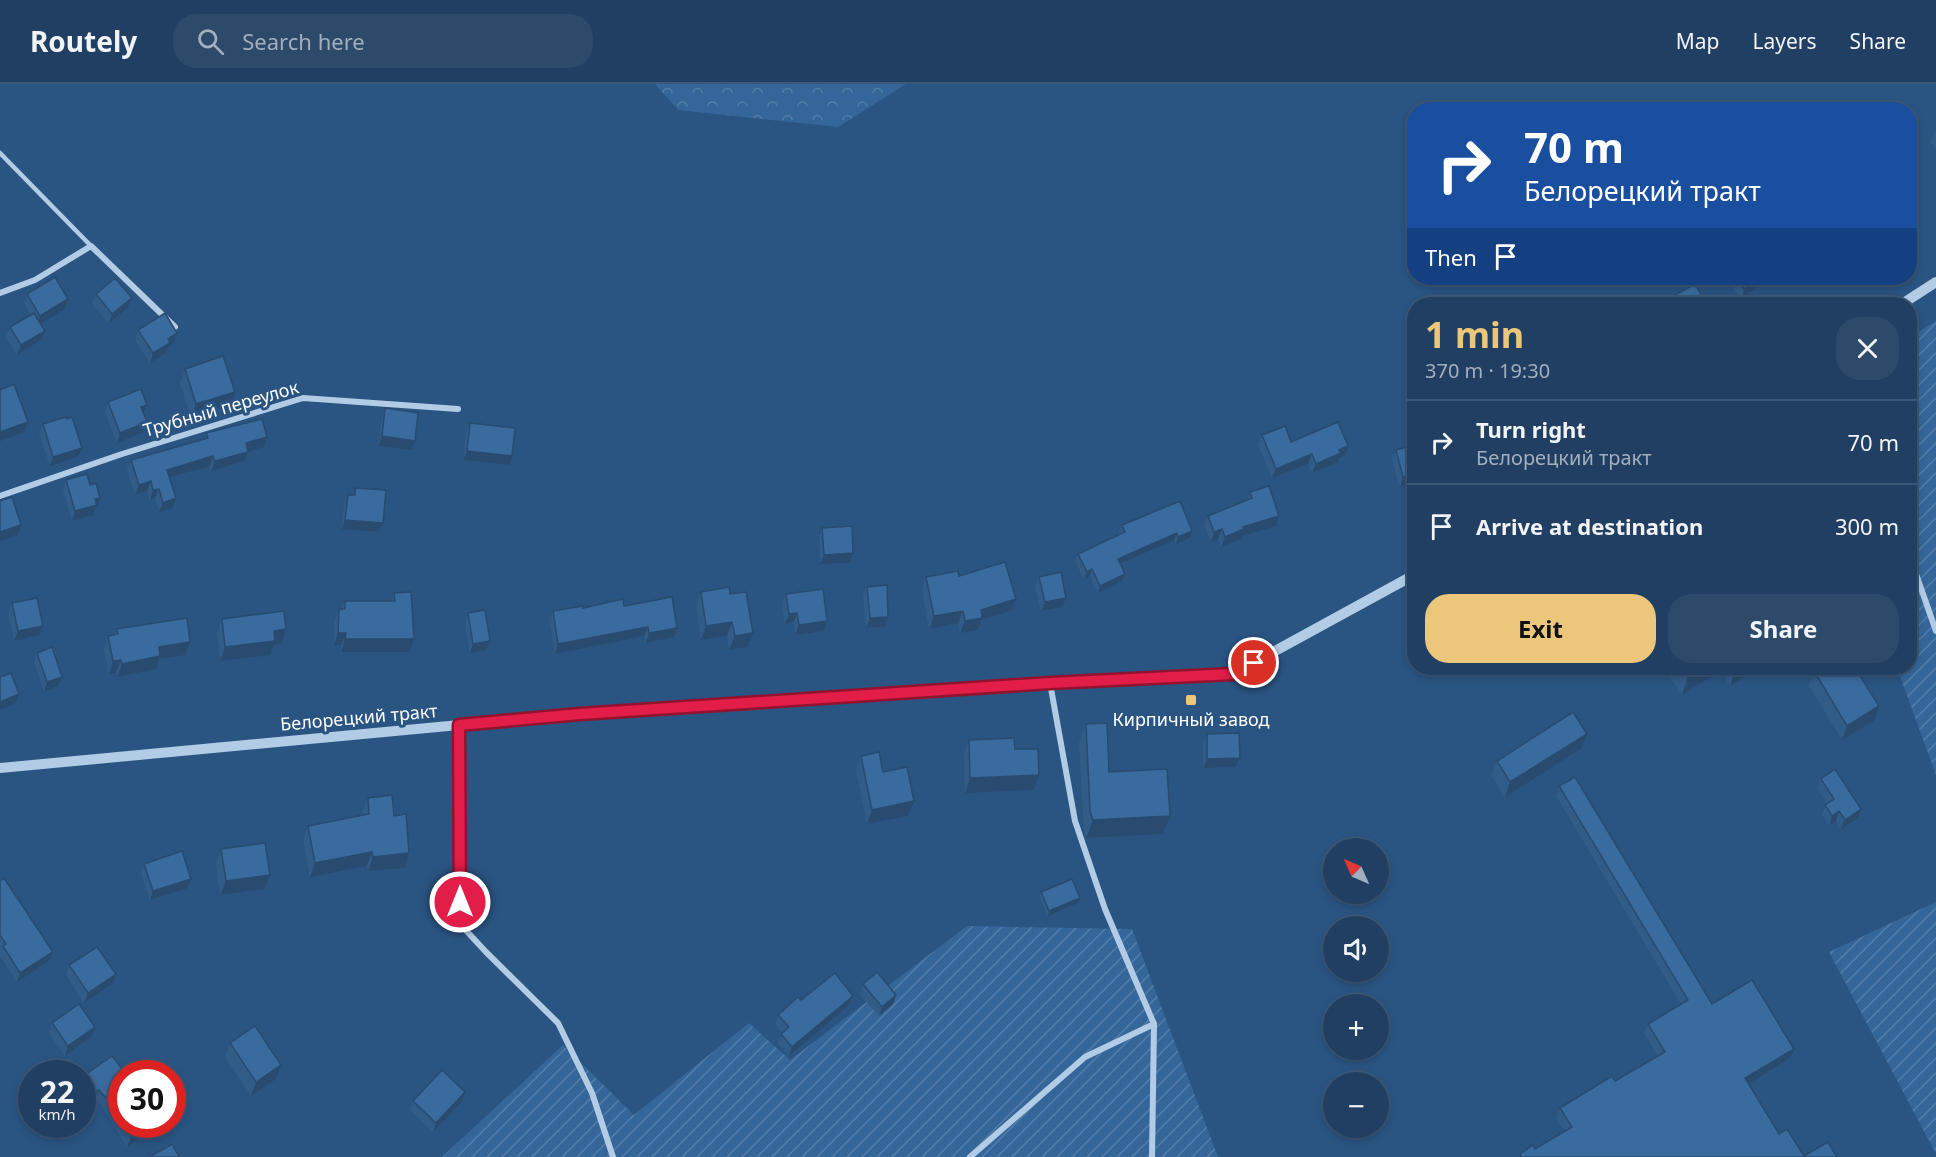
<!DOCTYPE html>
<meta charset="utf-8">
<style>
:root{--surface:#203f62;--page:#2d4a6b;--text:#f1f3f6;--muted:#a2afbe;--line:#3d5877;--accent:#ecc67a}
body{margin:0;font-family:"Noto Sans",sans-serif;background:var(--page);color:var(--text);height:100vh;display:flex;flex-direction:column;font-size:22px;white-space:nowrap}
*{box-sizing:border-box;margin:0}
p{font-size:20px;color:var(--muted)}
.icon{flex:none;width:33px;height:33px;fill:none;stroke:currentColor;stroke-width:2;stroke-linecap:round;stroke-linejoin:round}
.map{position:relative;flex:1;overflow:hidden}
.sheet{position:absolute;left:1407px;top:213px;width:510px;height:378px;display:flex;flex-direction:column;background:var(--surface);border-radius:24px;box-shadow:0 3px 9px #0003,0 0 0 2px var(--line)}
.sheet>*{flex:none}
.hud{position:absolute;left:1407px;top:18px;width:510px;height:183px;border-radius:24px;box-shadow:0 3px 9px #0003,0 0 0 2px var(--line);background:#1a4fa0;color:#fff;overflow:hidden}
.needle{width:39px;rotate:315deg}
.fabs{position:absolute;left:1323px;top:754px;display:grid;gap:12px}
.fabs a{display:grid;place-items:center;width:66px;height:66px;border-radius:50%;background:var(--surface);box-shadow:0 3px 9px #0003,0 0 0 2px var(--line);font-size:30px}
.speed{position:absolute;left:18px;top:976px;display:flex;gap:12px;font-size:30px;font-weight:700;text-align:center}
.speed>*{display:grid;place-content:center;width:78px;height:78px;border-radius:50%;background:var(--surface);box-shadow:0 3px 9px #0003,0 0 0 2px var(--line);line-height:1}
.speed small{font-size:15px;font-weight:400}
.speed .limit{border:9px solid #d22;background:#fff;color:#111}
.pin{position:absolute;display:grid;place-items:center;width:51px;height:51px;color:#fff;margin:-26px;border:3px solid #fff;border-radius:50%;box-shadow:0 2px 6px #0007}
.me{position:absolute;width:66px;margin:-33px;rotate:0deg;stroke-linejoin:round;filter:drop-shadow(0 0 4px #0008)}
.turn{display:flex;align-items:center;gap:21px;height:126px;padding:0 18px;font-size:27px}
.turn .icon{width:78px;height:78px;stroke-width:2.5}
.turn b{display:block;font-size:42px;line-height:51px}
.then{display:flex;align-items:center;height:57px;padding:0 18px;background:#0003;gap:12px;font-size:22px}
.round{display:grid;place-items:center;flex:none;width:63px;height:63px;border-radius:24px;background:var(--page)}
.overview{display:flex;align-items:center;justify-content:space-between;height:102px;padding:0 18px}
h1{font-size:36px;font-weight:700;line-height:45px;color:var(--accent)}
.cta{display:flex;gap:12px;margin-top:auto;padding:12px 18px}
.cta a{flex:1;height:69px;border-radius:24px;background:var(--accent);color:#111;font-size:24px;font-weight:700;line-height:69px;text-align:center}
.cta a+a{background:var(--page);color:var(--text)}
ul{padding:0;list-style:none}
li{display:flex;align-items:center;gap:18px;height:84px;padding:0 18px;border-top:2px solid var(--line)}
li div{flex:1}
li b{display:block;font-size:22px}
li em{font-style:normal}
header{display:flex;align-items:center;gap:36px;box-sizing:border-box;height:84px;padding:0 30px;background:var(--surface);border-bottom:2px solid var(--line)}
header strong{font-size:28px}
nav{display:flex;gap:33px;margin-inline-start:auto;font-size:21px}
.search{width:420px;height:54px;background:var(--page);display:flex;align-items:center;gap:15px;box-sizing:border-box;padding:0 21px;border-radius:24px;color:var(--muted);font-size:22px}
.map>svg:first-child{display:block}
</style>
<header>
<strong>Routely</strong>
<div class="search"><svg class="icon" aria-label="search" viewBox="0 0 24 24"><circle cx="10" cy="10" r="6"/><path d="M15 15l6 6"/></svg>Search here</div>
<nav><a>Map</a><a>Layers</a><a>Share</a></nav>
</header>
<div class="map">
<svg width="1936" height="1073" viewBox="0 0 1936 1073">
<defs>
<pattern id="forest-crowns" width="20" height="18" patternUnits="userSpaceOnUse" patternTransform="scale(1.5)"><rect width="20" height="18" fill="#356699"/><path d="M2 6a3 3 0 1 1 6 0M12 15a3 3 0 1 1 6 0" fill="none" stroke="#537da8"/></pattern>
<pattern id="garden-furrows" width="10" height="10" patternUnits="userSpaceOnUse" patternTransform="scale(1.5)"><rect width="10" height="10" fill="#356699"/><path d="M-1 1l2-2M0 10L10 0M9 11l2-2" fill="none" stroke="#537da8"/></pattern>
</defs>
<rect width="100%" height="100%" fill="#2a5482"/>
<path fill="url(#forest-crowns)" d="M655,0H906L838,43L678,26Z"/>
<g fill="url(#garden-furrows)">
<path d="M1936,237V691L1897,584H1910V253Z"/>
<path d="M1936,818V1070L1829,868Z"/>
<path d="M967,842L1132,845L1218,1073H442L563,961L634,1031L749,939L790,976Z"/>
</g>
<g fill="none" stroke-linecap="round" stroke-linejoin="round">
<path stroke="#b2cce6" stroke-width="4.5" d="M0,69L91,162"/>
<g stroke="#b2cce6" stroke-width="6">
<path d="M0,209L35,196L91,162L175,243"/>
<path d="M0,412L122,370L303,314L458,325"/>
<path d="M1910,473L1936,547"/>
<path d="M459,641L460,840L486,868L558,939L592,1009L613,1073"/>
<path d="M970,1073L1085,973L1154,940L1105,825L1075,737L1050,599"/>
<path d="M1152,1073L1154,940"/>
</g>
<g stroke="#b2cce6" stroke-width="10">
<path d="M1902,220L1936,198"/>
<path d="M0,684L556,632L1050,599L1233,590L1414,491"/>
</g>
</g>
<g fill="#325c88">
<path d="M1936,47V65L1930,58L1934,49Z"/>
<path d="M1727,194H1764L1761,201L1741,215Z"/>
<path d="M27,210L68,215L65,225L40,240L41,256L17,271L6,253L10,243L30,231L24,219Z"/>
<path d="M96,210L132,214L128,223L109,240L92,220Z"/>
<path d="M138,246L177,249L174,259L169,262L166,269L150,279L135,256Z"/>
<path d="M185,285L230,322L191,334L180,299Z"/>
<path d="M108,318L144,330V348L117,359L105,328Z"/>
<path d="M385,324L411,366L378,362L382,334Z"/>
<path d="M67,335L82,364L78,373L50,382L39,350L43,340Z"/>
<path d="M470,339L509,381L463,376L466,349Z"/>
<path d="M206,349L267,353L264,363L248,367L245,377L211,387L210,382L170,394L176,414L173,424L159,428L155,414L150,416L147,407L135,411L127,386L131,376L204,355Z"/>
<path d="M1262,351L1291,358L1348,362L1345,372L1339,374L1337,379L1312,389L1308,380L1272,394L1258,361Z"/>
<path d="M1414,361V399L1400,403L1392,376L1396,366Z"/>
<path d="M66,396L96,423L93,431L72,437L63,406Z"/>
<path d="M355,404L383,439L379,448L342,445L344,420L348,411H353Z"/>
<path d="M1250,408L1276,442L1242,452L1241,455L1221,463L1218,455L1211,458L1204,441L1208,432L1247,416Z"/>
<path d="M1180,417L1190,454L1176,460L1174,456L1120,479L1125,490L1122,497L1098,509L1090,492L1084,495L1075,477L1078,470L1120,450L1119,448L1122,441Z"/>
<path d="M822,444L850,479L820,480L819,454Z"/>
<path d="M959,492L1011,527L981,536L978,546L960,549L958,539L929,545L922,506L926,493Z"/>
<path d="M1039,493L1062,523L1041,527L1035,502Z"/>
<path d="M867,503L884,543L866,544L863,512Z"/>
<path d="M701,508L730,510L747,563L729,566L727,552L701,556L696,522Z"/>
<path d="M394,509L410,568H341V561H334V538L339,525H342L345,517H391Z"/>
<path d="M786,510L827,537L824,547L795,551L794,538L785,540L782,519Z"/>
<path d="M12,519L43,542L39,551L14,557L8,529Z"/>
<path d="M624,522L674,553L646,559L644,552L555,570L549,536L553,527L583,524Z"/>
<path d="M468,529L490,557L486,566L470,569L465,539Z"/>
<path d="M222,535L281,560L274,561L270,571L220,577L217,549Z"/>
<path d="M116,545L190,558L185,571L159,575L156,585L117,593L116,589L109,590L104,565L108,552L114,551Z"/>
<path d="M37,569L58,602L44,608L34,578Z"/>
<path d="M1664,584H1758L1730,602L1720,587L1682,611Z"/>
<path d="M1814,587L1874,637L1842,656L1809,602Z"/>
<path d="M1086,640L1109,688L1170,732L1163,750L1086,754L1084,746L1079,659Z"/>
<path d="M1207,650L1236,683L1203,684V659Z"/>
<path d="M1587,650L1582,664L1505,713L1491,691L1497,677Z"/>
<path d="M969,656L1015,665L1034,706L965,709L964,670Z"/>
<path d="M861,672L883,688L908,732L867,740L856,686Z"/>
<path d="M1821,695L1861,725L1858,734L1841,745L1836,737L1829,742L1822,731L1825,721L1827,720L1817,704Z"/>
<path d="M1559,702L1712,920L1794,965L1790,974L1748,999L1779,1050L1804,1072L1836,1073H1519L1520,1070L1535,1065L1565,1047L1556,1034L1560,1024L1615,997L1658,972L1644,949L1648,940L1681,920L1556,712Z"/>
<path d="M368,714L394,732L409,769L404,784L368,787L367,782L310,793L303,756L308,742L363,731L362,728Z"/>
<path d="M221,765L270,791L264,805L220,811L216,779Z"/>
<path d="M144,780L188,804L150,816L141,789Z"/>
<path d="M0,797L53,868L49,877L17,898L0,872Z"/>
<path d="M1041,808L1080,814L1078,819L1048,832L1039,813Z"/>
<path d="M69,881L112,900L84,919L66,891Z"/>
<path d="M863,900L896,911L893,920L879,932L859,910Z"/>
<path d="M801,916L849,921L789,972L777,959L782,949L775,940L778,931Z"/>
<path d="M52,939L95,943L92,952L65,972L49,949Z"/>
<path d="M230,959L276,995L251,1012L225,973Z"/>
<path d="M122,990V1041H156L154,1046L127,1063L103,1024L96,1016L86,1022L82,1017V993Z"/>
<path d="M413,1017L462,1018L433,1048L410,1026Z"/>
</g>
<g fill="#294b6f">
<path d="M1761,194H1764L1761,201L1741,215L1744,205Z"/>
<path d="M132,214L128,223L109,240L112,230Z"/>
<path d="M68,215L65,225L37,242L40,232Z"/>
<path d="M45,247L41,256L17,271L21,261Z"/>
<path d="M177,249L174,259L169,262L166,269L150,279L153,269L168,255Z"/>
<path d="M235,308L230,322L191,334L196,320Z"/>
<path d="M147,321L143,330L141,323Z"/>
<path d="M28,338L24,348L0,357V348Z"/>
<path d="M147,338L144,348L117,359L120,349Z"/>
<path d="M382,352L415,357L411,366L378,362Z"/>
<path d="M267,353L264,363L242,369L246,359Z"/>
<path d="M1348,362L1345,372L1339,374L1337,379L1312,389L1316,380L1339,366Z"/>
<path d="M82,364L78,373L50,382L53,373Z"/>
<path d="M467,367L512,372L509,381L463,376Z"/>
<path d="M248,368L245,377L211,387L215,377Z"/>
<path d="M1312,370L1308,380L1272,394L1276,385Z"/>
<path d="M213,372L210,382L164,395L167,386Z"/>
<path d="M1414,390V399L1400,403L1403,393Z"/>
<path d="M151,397L147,407L135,411L139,401Z"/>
<path d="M159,405L155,414L150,416L153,406Z"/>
<path d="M100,414L93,431L72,437L75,427L95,415Z"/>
<path d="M176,414L173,424L159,428L163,419Z"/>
<path d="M1279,432L1276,442L1242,452L1241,455L1221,463L1225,453L1243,443Z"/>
<path d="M345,436L383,439L379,448L342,445Z"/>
<path d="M21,441L18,451L0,457V448Z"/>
<path d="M1222,445L1218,455L1211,458L1214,448Z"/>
<path d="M1192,447L1190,454L1176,460L1178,453Z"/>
<path d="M1177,449L1174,456L1115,482L1118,475Z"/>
<path d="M853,469L850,479L820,480L824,471Z"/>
<path d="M1092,485L1090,492L1084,495L1087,488Z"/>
<path d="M1125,490L1122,497L1098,509L1100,502Z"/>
<path d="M1066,514L1062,523L1041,527L1045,518Z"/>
<path d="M1016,515L1011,527L981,536L978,546L960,549L965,537L981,526Z"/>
<path d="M963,527L958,539L929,545L934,532Z"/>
<path d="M797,529L794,538L785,540L789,530Z"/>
<path d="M888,533L884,543L866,544L870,534Z"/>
<path d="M827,537L824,547L795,551L799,541Z"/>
<path d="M732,538L727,552L701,556L706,542Z"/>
<path d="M43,542L39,551L14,557L18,547Z"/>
<path d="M648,543L644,552L555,570L558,560Z"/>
<path d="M677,544L674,553L646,559L649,549Z"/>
<path d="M286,545L281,560L274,561L270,571L220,577L225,563L274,547Z"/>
<path d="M338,549H346L341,561H334Z"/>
<path d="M753,549L747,563L729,566L735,552Z"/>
<path d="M345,555H414L410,568H341Z"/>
<path d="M490,557L486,566L470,569L473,560Z"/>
<path d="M190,558L185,571L159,575L156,585L117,593L122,580L159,563Z"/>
<path d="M121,576L116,589L109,590L113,577Z"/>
<path d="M1702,584H1721L1720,587L1682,611L1688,592Z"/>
<path d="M1736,584H1758L1730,602Z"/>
<path d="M62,593L58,602L44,608L47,598Z"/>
<path d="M19,610L15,620L0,626V618Z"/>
<path d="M1879,622L1874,637L1842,656L1847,642Z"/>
<path d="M1587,650L1582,664L1505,713L1510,698Z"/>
<path d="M1240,674L1236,683L1203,684L1207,675Z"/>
<path d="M1039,691L1034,706L965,709L970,694Z"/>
<path d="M914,717L908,732L867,740L872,726Z"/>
<path d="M1861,725L1858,734L1841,745L1845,736Z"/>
<path d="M1839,727L1836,737L1829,742L1832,732Z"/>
<path d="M1170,732L1163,750L1086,754L1093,736Z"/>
<path d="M372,768L367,782L310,793L315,779Z"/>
<path d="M409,769L404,784L368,787L373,773Z"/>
<path d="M270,791L264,805L220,811L226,797Z"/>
<path d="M191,795L188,804L150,816L153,807Z"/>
<path d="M1080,814L1078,819L1048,832L1049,827Z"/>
<path d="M53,868L49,877L17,898L20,889Z"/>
<path d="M116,890L112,900L84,919L88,909Z"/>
<path d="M896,911L893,920L879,932L882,923Z"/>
<path d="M853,912L849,921L789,972L792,963Z"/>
<path d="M95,943L92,952L65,972L68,962Z"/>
<path d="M1794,965L1790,974L1742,1004L1745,994Z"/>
<path d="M281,981L276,995L251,1012L256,998Z"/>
<path d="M99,1006L96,1016L86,1022L90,1013Z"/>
<path d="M465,1008L462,1018L433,1048L436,1039Z"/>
<path d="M151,1041H156L154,1046L127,1063L131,1053Z"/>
</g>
<g fill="#3a6b9e" stroke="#294b6f" stroke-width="1.5">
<path d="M55,193L68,215L40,232L27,210Z"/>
<path d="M115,194L132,214L112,230L96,210Z"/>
<path d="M1737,194H1761L1744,205Z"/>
<path d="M1695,200L1706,220H1668L1666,216Z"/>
<path d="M34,229L45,247L21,261L10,243Z"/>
<path d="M165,229L177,249L168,255L170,259L153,269L138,246Z"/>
<path d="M223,272L235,308L196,320L185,285Z"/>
<path d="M14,300L28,338L0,348V306Z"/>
<path d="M141,305L147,321L141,323L147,338L120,349L108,318Z"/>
<path d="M385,324L418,329L415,357L382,352Z"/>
<path d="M66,333L67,335L72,333L82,364L53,373L43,340Z"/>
<path d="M262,335L267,353L246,359L248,368L215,377L213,372L167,386L176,414L163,419L159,405L153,406L151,397L139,401L131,376L208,354L206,349Z"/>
<path d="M1338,338L1348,362L1339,366L1341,369L1316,380L1312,370L1276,385L1262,351L1285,342L1291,358Z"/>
<path d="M470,339L515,344L512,372L467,367Z"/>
<path d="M1414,361V390L1403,393L1396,366Z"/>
<path d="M87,390L90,401L96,399L100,414L95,415L97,421L75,427L66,396Z"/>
<path d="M1269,402L1279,432L1243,443L1244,445L1225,453L1222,445L1214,448L1208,432L1252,414L1250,408Z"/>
<path d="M355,404L386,406L383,439L345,436L348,411H355Z"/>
<path d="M12,413L21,441L0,448V417Z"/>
<path d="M1180,417L1192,447L1178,453L1177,449L1118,475L1125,490L1100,502L1092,485L1087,488L1078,470L1125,448L1122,441Z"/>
<path d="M852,442L853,469L824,471L822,444Z"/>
<path d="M1005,478L1016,515L981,526L982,534L965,537L963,527L934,532L926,493L958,487L959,492Z"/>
<path d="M1061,488L1066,514L1045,518L1039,493Z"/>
<path d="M887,501L888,533L870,534L867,503Z"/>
<path d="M729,503L730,510L746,508L753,549L735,552L732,538L706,542L701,508Z"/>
<path d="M823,505L827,537L799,541L797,529L789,530L786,510Z"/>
<path d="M411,508L414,555H345L346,549H338L339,525H345V517H395L394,509Z"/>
<path d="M672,513L677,544L649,549L648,543L558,560L553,527L583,522V524L623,515L624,522Z"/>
<path d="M37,514L43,542L18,547L12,519Z"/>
<path d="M485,526L490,557L473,560L468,529Z"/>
<path d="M284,527L286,545L274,547L275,557L225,563L222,535Z"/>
<path d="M187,534L190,558L159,563L160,572L122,580L121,576L113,577L108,552L118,550L116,545Z"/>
<path d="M52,563L62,593L47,598L37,569Z"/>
<path d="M1683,584H1702L1688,592Z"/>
<path d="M1820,584H1855L1879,622L1847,642L1814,587Z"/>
<path d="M11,589L19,610L0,618V593Z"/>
<path d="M1573,628L1587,650L1510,698L1497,677Z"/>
<path d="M1107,639L1109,688L1167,685L1170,732L1093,736L1090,727L1086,640Z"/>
<path d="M1239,649L1240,674L1207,675V650Z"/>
<path d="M1014,654L1015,665H1038L1039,691L970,694L969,656Z"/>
<path d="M879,668L883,688L907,683L914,717L872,726L861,672Z"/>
<path d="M1835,685L1861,725L1845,736L1839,727L1832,732L1825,721L1834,715L1821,695Z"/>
<path d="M1575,693L1712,920L1752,896L1794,965L1745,994L1779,1050L1787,1045L1804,1072L1828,1058L1836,1072L1834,1073H1521L1520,1070L1533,1061L1535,1065L1572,1043L1560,1024L1612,992L1615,997L1665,968L1648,940L1688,916L1559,702Z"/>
<path d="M392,711L394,732L406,730L409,769L373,773L372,768L315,779L308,742L369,730L368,714Z"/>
<path d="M265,759L270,791L226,797L221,765Z"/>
<path d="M182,767L191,795L153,807L144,780Z"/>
<path d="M4,794L53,868L20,889L3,862L6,860L0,851V797Z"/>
<path d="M1072,795L1080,814L1049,827L1041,808Z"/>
<path d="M97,863L116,890L88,909L69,881Z"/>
<path d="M877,888L896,911L882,923L863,900Z"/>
<path d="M835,889L853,912L792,963L781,950L789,943L778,931L798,913L801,916Z"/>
<path d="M79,920L95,943L68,962L52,939Z"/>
<path d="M255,942L281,981L256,998L230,959Z"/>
<path d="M112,972L126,990H122V1038L106,1014L99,1006L90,1013L82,1002V993Z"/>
<path d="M442,986L465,1008L436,1039L413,1017Z"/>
<path d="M123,1041H151L131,1053Z"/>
<path d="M172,1060L179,1073H150Z"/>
</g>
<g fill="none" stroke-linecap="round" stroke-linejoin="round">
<g stroke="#92132f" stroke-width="15">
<path id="route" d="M460,818L459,641L580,630L1050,599L1233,590L1254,579"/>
</g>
<use href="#route" stroke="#e11d48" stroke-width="10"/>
</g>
<rect fill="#ecc67a" stroke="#2a5482" stroke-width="2" x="1185" y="610" width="12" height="12" rx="3"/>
<g text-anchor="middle" stroke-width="6" stroke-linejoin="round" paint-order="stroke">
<g font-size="18" fill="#fff" stroke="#2a5482">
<text transform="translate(221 325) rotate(-16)" y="6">Трубный переулок</text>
<text transform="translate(359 634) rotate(-5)" y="6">Белорецкий тракт</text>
</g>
<g font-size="18" fill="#fff" stroke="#2a5482">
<text x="1191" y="642">Кирпичный завод</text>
</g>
</g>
</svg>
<div class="fabs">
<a><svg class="needle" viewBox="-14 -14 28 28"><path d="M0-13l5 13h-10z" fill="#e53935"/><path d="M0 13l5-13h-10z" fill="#a2afbe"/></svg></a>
<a><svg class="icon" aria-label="sound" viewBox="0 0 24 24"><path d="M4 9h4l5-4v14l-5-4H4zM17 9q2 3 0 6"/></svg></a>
<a>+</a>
<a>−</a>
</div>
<div class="speed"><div>22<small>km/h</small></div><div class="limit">30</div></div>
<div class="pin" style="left:1254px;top:579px;background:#d93025"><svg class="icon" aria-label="arrive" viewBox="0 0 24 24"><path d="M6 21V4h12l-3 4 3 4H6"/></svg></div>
<svg class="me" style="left:460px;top:818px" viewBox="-20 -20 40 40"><circle r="17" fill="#e11d48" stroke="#fff" stroke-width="3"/><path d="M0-11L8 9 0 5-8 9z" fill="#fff"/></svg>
<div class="hud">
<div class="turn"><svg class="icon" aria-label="right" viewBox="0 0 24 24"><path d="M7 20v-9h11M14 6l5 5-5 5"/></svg><div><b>70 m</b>Белорецкий тракт</div></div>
<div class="then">Then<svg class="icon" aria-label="arrive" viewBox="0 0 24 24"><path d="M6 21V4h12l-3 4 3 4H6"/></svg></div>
</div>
<section class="sheet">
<div class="overview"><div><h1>1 min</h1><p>370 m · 19:30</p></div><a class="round"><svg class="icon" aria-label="close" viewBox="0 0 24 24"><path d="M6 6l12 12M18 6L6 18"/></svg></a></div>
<ul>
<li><svg class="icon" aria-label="right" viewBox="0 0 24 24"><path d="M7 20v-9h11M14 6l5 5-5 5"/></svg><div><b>Turn right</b><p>Белорецкий тракт</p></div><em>70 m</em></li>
<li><svg class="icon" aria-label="arrive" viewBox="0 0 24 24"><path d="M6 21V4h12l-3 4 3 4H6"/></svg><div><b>Arrive at destination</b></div><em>300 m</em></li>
</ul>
<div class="cta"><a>Exit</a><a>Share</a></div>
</section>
</div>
